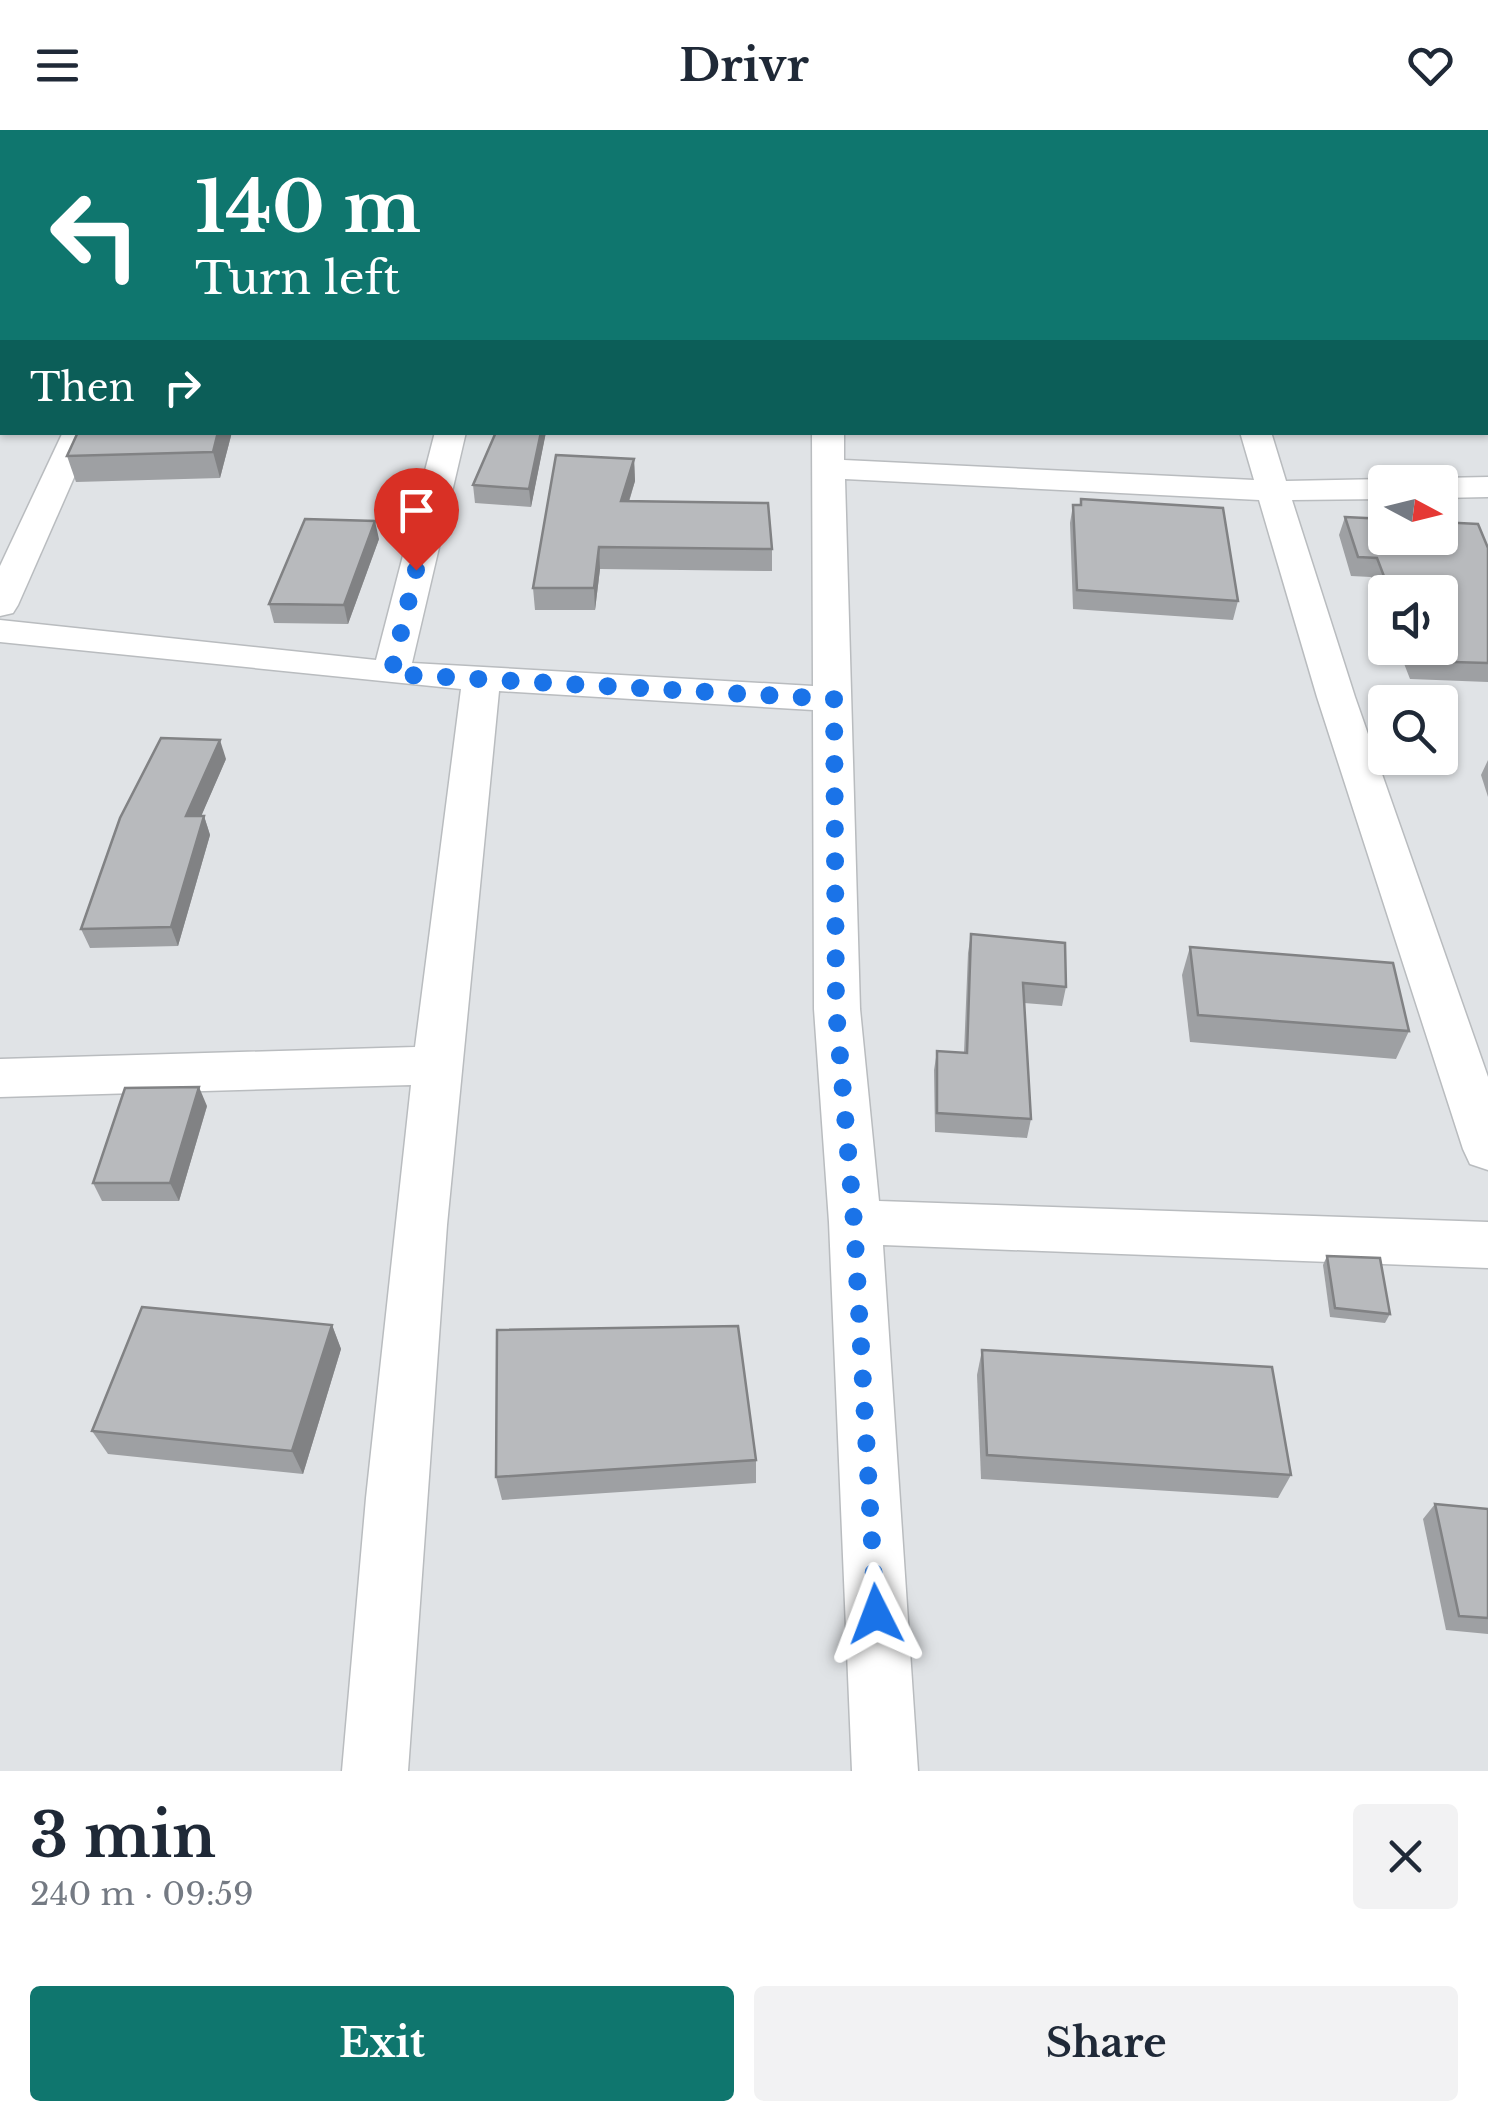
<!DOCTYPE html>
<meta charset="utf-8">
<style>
:root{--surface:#fff;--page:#f2f2f3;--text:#1f2937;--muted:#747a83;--accent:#0f766e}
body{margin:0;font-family:"Libre Baskerville",serif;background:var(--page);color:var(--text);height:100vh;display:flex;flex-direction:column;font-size:38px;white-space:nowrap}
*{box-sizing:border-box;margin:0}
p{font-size:32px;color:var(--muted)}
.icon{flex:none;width:55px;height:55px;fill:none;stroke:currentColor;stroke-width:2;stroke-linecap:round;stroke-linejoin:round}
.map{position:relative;height:1641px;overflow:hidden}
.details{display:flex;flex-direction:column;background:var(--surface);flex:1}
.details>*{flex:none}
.banner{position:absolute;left:0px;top:0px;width:1490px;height:305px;box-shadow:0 2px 8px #0004;background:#0f766e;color:#fff;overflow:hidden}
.needle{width:65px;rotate:97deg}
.tools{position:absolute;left:1368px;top:335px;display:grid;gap:20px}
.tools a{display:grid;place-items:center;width:90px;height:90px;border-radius:10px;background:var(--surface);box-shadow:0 2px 8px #0004;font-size:50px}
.pin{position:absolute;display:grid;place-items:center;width:85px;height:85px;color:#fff;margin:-102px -42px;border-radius:50% 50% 50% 0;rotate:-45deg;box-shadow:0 0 10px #0007}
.pin .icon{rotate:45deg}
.me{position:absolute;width:110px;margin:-55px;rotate:357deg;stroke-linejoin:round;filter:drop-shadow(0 0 8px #0008)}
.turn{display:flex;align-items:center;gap:35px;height:210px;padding:0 30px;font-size:45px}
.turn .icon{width:130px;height:130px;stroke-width:2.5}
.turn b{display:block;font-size:70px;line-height:85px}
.then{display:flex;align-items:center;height:95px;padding:0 30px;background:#0003;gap:20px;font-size:38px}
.round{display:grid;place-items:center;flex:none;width:105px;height:105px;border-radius:10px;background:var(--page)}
.headline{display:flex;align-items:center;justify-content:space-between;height:170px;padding:0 30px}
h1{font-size:60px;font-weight:800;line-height:75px}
.cta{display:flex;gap:20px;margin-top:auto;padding:20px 30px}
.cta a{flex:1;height:115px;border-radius:10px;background:var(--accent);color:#fff;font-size:40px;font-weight:800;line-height:115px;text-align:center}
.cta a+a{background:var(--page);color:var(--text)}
header{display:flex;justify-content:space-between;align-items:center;height:130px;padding:0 30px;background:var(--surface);font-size:45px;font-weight:800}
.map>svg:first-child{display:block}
</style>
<header><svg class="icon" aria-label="menu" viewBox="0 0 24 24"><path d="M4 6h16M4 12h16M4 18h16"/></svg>Drivr<svg class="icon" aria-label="heart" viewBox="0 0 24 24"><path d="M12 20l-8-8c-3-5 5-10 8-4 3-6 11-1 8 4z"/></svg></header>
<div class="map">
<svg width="1488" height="1641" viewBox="0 0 1488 1641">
<rect width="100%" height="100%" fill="#e0e3e6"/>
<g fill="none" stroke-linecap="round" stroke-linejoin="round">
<g stroke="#b9bcbf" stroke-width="3">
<g id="minor">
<path d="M514,0H538V2H515Z"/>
<path d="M799,0H823V2H800Z"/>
<path d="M1164,0H1188V2H1165Z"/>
<path d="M63,302H94L18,475L13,483L0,486V436Z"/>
<path d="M435,302H466L412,533L813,556L812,302H844V330L1254,350L1240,302H1271L1286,351L1385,349L1397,352H1385V369L1292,370L1355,567L1488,947V1040L1470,1034L1463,1019L1317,567L1259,370L845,349L860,879L879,1071L1488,1092V1138L883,1115L918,1641H852L829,1092L814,879L813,580L499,561L447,1095L408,1641H342L366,1368L411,955L0,967V929L415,917L461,559L0,512V490L376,530Z"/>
<path d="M1488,347V367L1440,368V352H1427L1440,348Z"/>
</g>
</g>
<use href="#minor" fill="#fff" fill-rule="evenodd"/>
</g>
<g fill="#9ea0a3">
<path d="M562,0H610L609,2H562Z"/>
<path d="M78,302H232L220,348L76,352L67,326Z"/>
<path d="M496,302H546L531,377L475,373L473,355Z"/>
<path d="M634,329L635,351L629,372L772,419V441L600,439L595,480H535L533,458Z"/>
<path d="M1081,369L1238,471L1233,490L1073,479L1070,393L1073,375H1080Z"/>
<path d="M1345,387L1488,418V552L1410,549L1398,518H1440V462H1385V484L1371,447L1351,446L1339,405Z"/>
<path d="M379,409L348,494L274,493L269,474Z"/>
<path d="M226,629L201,686H204L210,705L178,816L90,818L81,799Z"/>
<path d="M1488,630V667L1481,645Z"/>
<path d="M971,804L1066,857L1062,876L1024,873L1031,989L1027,1008L935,1002L934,940L937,921L964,923L968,823Z"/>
<path d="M1190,817L1409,901L1396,929L1190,912L1182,845Z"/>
<path d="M207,976L179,1071H102L93,1053Z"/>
<path d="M1327,1126L1390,1184L1385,1193L1330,1187L1323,1135Z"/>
<path d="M332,1195L341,1219L303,1344L108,1324L92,1301Z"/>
<path d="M982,1220L1291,1345L1278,1368L981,1349L977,1245Z"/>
<path d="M756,1330V1353L502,1370L496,1347Z"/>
<path d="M1435,1374L1488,1379V1504L1446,1500L1423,1389Z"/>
</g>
<g fill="#818284">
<path d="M2,149V172L0,176V152Z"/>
<path d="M218,302H232L220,348L213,322Z"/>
<path d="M541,302H546L531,377L529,359Z"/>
<path d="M634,329L635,351L622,393L621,371Z"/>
<path d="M375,391L379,409L348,494L344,475Z"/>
<path d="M599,417L600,439L595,480L594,458Z"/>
<path d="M220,610L226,629L193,705L186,686Z"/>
<path d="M204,686L210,705L178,816L171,797Z"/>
<path d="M199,957L207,976L179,1071L170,1053Z"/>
<path d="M332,1195L341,1219L303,1344L292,1321Z"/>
</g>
<g fill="#b8babd" stroke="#818284" stroke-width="2.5">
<path d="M903,0H978V2H901Z"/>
<path d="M78,302H218L213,322L67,326Z"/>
<path d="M496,302H541L529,359L473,355Z"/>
<path d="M556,325L634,329L621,371L768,373L772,419L599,417L594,458H533Z"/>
<path d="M1081,369L1223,378L1238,471L1077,460L1073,375H1081Z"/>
<path d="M1345,387L1385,389V408H1440V392L1478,394L1488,418V533L1417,531L1412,518H1440V462H1390L1377,428L1358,427Z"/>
<path d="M305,389L375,391L344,475L269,474Z"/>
<path d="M161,608L220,610L186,686H204L171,797L81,799L120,688Z"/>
<path d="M971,804L1065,813L1066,857L1023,853L1031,989L937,983V921L967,923Z"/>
<path d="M1190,817L1393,833L1409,901L1198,885Z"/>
<path d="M199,957L170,1053H93L125,958Z"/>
<path d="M1327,1126L1380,1128L1390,1184L1335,1178Z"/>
<path d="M142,1177L332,1195L292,1321L92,1301Z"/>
<path d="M738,1196L756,1330L496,1347L497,1200Z"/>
<path d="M982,1220L1272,1237L1291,1345L987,1325Z"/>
<path d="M1435,1374L1488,1379V1488L1459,1486Z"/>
</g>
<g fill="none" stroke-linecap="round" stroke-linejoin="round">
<path stroke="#1a73e8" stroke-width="18" stroke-dasharray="0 32.4" d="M416,440L391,544L834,569L836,879L854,1092L876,1484"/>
</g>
</svg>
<div class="tools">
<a><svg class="needle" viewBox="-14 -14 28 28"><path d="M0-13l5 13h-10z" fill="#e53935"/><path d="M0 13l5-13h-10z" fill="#747a83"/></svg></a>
<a><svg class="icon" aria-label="sound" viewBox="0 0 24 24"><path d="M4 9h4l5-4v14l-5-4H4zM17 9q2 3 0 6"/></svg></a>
<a><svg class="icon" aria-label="search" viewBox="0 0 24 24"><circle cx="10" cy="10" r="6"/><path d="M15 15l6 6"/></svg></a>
</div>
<div class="pin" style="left:416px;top:440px;background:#d93025"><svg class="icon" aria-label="arrive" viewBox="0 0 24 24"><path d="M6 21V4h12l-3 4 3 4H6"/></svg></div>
<svg class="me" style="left:876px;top:1484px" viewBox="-20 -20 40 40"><path d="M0-17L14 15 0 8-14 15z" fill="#1a73e8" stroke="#fff" stroke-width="4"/></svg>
<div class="banner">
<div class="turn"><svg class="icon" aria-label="left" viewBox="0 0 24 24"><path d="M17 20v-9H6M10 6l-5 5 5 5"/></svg><div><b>140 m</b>Turn left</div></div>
<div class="then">Then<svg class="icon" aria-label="right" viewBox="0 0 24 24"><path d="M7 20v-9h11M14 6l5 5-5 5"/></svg></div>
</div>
</div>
<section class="details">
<div class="headline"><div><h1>3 min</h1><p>240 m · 09:59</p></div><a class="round"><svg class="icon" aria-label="close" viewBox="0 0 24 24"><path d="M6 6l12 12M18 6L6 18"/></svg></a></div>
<div class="cta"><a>Exit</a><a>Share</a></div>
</section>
